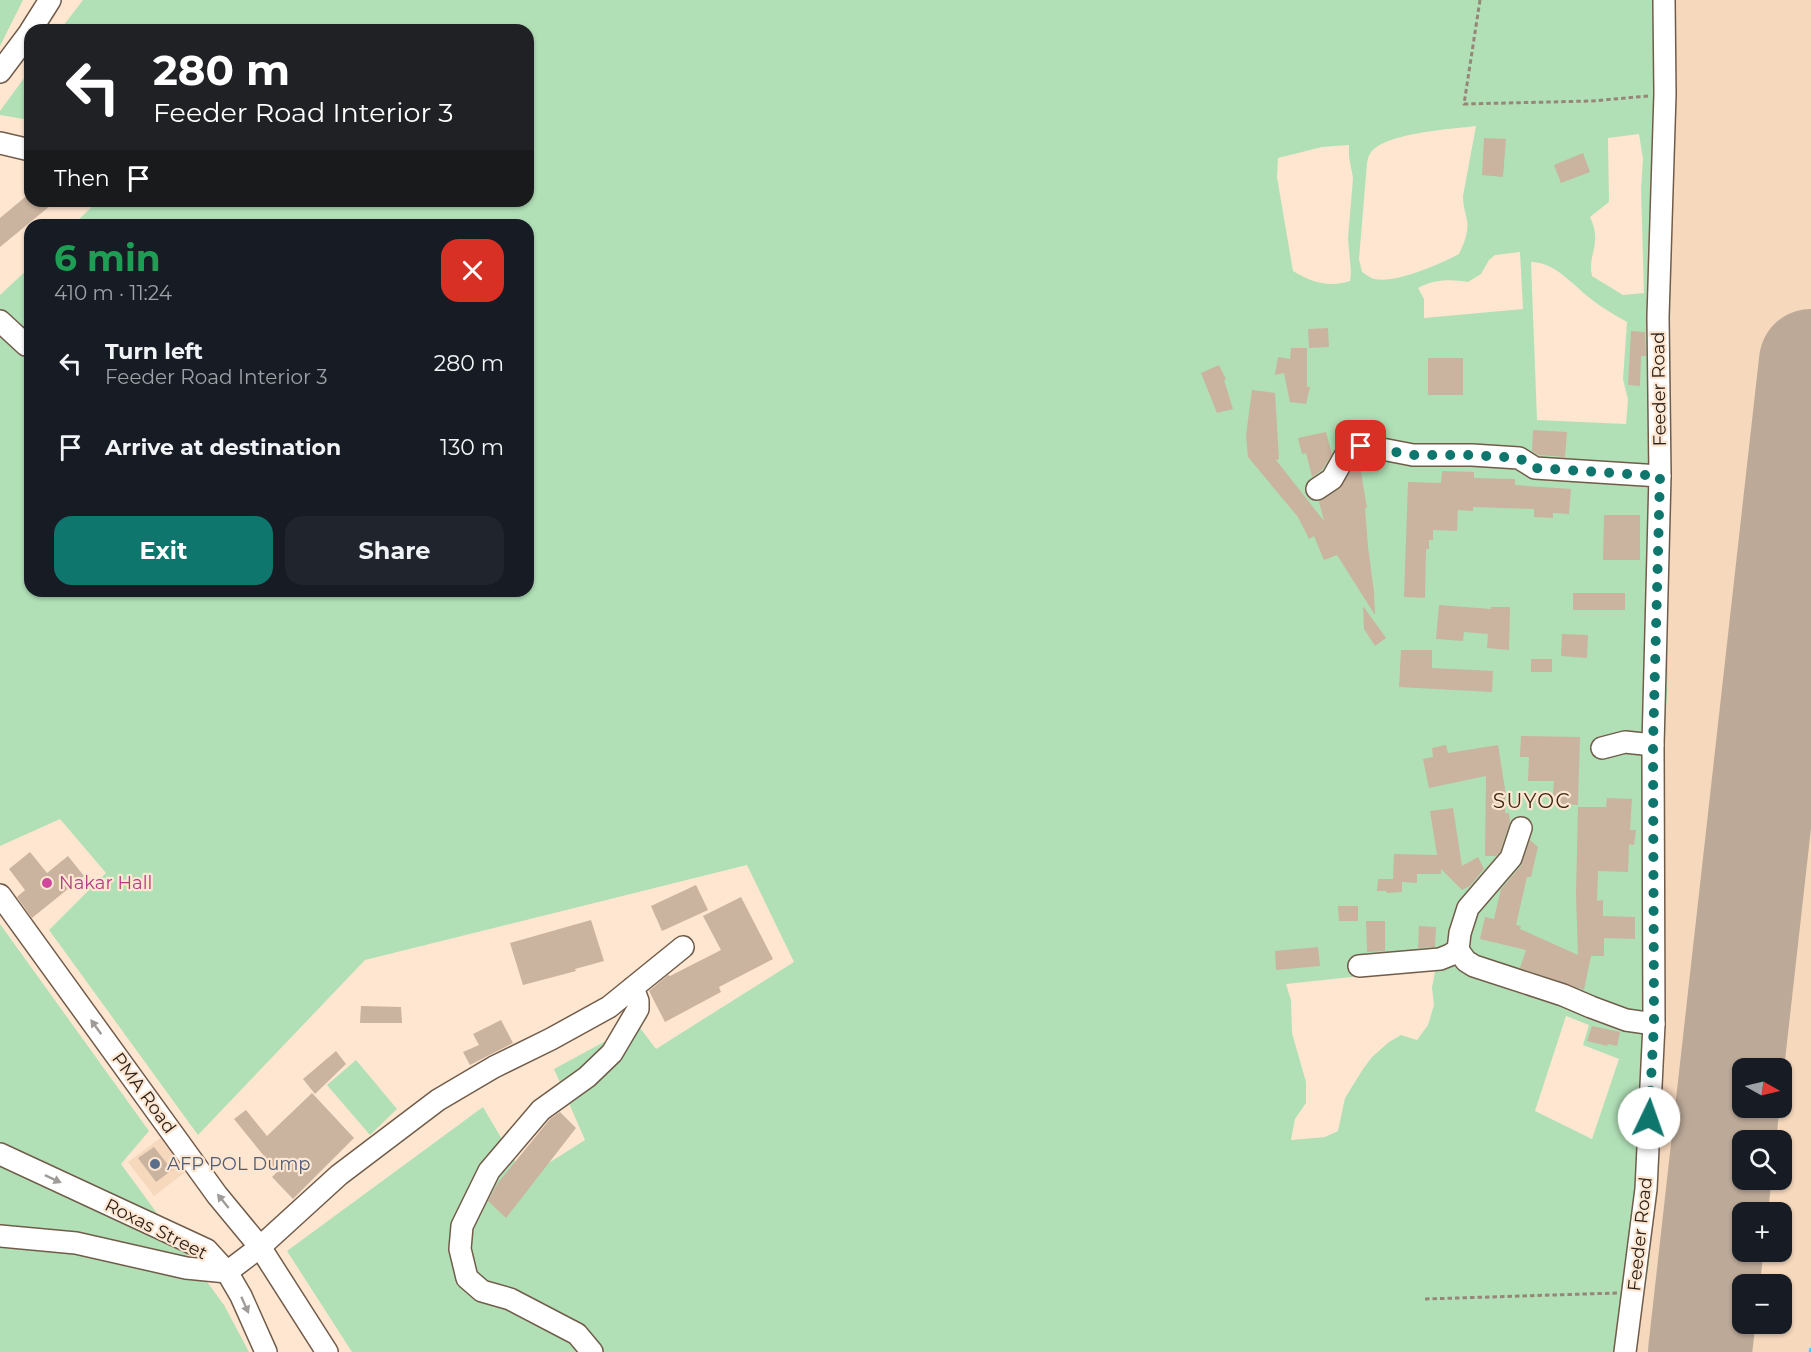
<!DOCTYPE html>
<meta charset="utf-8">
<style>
:root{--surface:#171b24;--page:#20242c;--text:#f1f3f6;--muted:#9ea1a6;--accent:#0f766e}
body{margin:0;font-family:Montserrat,sans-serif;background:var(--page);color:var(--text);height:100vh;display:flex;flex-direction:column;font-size:22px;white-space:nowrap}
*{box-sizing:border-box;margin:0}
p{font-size:20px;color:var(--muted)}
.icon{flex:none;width:33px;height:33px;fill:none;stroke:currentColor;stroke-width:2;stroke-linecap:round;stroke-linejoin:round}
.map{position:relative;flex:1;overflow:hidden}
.drawer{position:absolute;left:24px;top:219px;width:510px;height:378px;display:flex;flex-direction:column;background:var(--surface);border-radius:18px;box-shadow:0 2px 4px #0004}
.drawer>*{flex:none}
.banner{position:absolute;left:24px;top:24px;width:510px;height:183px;border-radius:18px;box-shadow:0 2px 4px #0004;background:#202124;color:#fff;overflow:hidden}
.needle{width:39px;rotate:98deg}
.buttons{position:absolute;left:1732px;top:1058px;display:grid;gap:12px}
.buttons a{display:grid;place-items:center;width:60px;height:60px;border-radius:12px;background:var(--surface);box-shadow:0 2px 4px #0004;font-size:30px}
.pin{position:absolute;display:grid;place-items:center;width:51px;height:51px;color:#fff;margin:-26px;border-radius:12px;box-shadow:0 3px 9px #0006}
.me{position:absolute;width:66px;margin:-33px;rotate:3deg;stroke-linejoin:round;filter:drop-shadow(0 0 4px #0008)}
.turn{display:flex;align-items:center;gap:21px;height:126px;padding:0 30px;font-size:27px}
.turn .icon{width:78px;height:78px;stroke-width:2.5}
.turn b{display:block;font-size:42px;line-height:51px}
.then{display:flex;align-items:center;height:57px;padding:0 30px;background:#0003;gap:12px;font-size:22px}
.round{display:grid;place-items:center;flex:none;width:63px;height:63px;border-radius:18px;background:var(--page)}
.overview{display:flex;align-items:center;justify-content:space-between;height:102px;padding:0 30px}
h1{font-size:36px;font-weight:700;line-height:45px;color:#1e9e55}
.cta{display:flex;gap:12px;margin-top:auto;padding:12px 30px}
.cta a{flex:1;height:69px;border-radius:18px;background:var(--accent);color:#fff;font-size:24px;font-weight:700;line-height:69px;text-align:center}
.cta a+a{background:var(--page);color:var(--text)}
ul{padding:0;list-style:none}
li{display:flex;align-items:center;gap:18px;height:84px;padding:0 30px}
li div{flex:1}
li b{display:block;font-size:22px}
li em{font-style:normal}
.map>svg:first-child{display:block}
</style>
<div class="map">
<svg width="1811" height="1352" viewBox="0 0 1811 1352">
<rect width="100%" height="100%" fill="#fee6d0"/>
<g fill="#f6d8bd" fill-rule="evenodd">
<path d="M1675,0H1811V1352H1635L1649,1264L1662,963L1665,737L1668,672L1666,599ZM1743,1068H1782V1107H1743ZM1743,1140H1782V1179H1743ZM1743,1212H1782V1251H1743ZM1743,1284H1782V1323H1743Z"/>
<path d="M162,1137L188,1170L154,1196L128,1162Z"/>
</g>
<g fill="#b1e0b7" fill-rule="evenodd">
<path d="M0,0H23L0,46Z"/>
<path d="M83,0H1675L1666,599L1668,672L1665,737L1659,1116L1649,1264L1635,1352H352L287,1251L483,1107L525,1178L585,1140L554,1069L637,1024L656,1049L794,962L747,865L365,960L198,1135L49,930L106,873L60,819L0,846V295L30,267V591H528V225H73L98,201H528V30H60ZM1476,126L1463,196C1463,205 1465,211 1467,220C1469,232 1464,244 1459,254C1440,264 1395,284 1374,279C1370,278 1366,274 1362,272L1359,259L1367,163C1368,160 1368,156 1370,154C1381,133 1453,129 1476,126ZM1639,134L1643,159L1641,189L1644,293L1623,295L1592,276C1587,254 1603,244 1590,217L1609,202L1608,138ZM1349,145V157L1353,178L1348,238L1351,272L1350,281C1329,288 1311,282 1293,271L1277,177L1278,158L1322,147ZM1520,252L1523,309L1424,318V299L1418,288C1434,279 1451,279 1468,282L1481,274L1489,260L1495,255ZM1531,262C1555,262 1573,285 1591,299C1602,308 1615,315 1627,322L1623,379L1628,400L1626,424L1537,420ZM1417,970L1435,971L1432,988L1434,1005L1428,1025L1417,1040L1401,1035L1389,1042L1372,1057L1363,1069L1345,1098L1338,1131L1325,1137L1291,1140L1295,1119L1306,1103V1082L1292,1033L1291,1000L1286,984ZM1566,1016L1589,1025L1583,1045L1619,1059L1592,1139L1535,1111Z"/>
<path d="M30,70V120L0,115V111Z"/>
<path d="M0,924L149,1131L121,1164L224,1305L249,1352H0Z"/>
<path d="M356,1060L397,1109L370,1135L327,1085Z"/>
</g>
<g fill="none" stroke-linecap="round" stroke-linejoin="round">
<path stroke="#5dc7ef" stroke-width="4.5" d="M1811,1352V1350"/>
<path stroke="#bca998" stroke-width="104" d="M1700,1352L1811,361"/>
</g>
<g fill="#cab39f">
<path d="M1484,138L1506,139L1503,177L1482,175Z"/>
<path d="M1583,153L1590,172L1561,183L1554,165Z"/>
<path d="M30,193V201H56L0,247V218Z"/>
<path d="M1328,328L1329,347L1309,348L1308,329Z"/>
<path d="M1631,331L1645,332L1646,356H1641L1640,386L1628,385Z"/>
<path d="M1291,348H1307V387H1310L1306,404L1290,402L1284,373L1275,375L1278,357L1290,359Z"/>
<rect x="1428" y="358" width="35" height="37"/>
<path d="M1219,365L1226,379L1224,380L1233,409L1217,413L1201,373Z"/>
<path d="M1252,390L1275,393L1279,459L1276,460L1324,521L1319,502L1339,489L1353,467L1360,466L1367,508H1365L1368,547L1374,592L1375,615L1337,555L1324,560L1314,536L1309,539L1298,517L1248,457L1246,435Z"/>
<path d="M1533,430L1567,432L1565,457L1539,455L1532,451Z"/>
<path d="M1326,432L1332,454L1322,470L1312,477L1306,453L1302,454L1298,438Z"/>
<path d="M1442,471L1474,472V478L1515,479V485L1571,489L1569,514L1553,513V518L1534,517V509L1473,507V511L1458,510L1457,531L1433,530V540H1429V549H1426L1425,598L1404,597L1408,482L1441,483Z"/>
<path d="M1604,515H1640V560H1603Z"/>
<rect x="1573" y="593" width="52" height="17"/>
<path d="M1439,605L1491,609V607H1510L1509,650L1487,648L1488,634L1464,632L1463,641L1436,639Z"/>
<path d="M1363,606L1386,638L1375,646L1364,629Z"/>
<path d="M1562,634L1588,635L1587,658L1561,656Z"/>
<path d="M1401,650H1432V668L1493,671L1492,692L1399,687Z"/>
<rect x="1531" y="659" width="21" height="13"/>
<path d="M1521,736L1580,737L1578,805L1552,803L1554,781H1528L1529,757H1520Z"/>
<path d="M1446,745L1448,753L1498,745L1505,789V813H1509L1510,822L1500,852L1496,856H1485L1486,776L1429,788L1423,759L1433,757L1432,748Z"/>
<path d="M1607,798L1632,799L1630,830H1636L1634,845L1629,844L1628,872L1598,871L1597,901L1603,900V916L1635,917V939L1604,938V956H1591L1584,990L1520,968L1526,950L1480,939L1485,917L1494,919L1501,889L1521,866L1530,840L1538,847L1531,877H1527L1516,925L1521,926L1520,929L1578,955L1576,895L1578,807H1606Z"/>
<path d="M1453,808L1462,866L1478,857L1484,869L1470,886L1462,890L1441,869V874H1417V883L1402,882V892L1386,893L1387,891H1377L1378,879H1393L1394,854L1437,855L1430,811Z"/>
<path d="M30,852L47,873L68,856L84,876L32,918L17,897L25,890L9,869Z"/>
<path d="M696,885L708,910L662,931L651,906Z"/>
<path d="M741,897L773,959L719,987L721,992L665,1022L649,991L668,975L670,976L721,950L703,916Z"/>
<path d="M1338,906H1358V921H1339Z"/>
<path d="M591,920L604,961L575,969L576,971L523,985L510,943Z"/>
<path d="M1366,921H1385V951L1367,952Z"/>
<path d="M1419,926L1436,927L1435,947L1418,948Z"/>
<path d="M1318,947L1320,966L1276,970L1275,951Z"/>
<path d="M361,1006L401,1007L402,1023H360Z"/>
<path d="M501,1020L513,1043L470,1065L463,1052L479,1045L473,1034Z"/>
<path d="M1592,1026L1620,1032L1617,1046L1608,1044L1607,1046L1587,1041Z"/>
<path d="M336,1051L346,1064L315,1094L303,1079Z"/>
<path d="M312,1093L354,1138L293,1199L272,1177L277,1172L234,1119L246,1110L267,1136Z"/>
<path d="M560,1112L576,1128L506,1218L488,1201L497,1184L550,1119Z"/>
<path d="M154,1147L172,1170L156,1182L138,1158Z"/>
</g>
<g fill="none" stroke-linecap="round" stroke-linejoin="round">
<g stroke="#715c4a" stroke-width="24">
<g id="minor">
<path d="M31,30L50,0"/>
<path d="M0,72L30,32"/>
<path d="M0,143L30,150"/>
<path d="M0,321L26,345"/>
<path d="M1317,489L1332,479L1345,456L1353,449L1361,445L1413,455H1472L1519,458L1535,468L1660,476"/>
<path d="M1602,748L1625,742L1653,745"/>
<path d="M1521,828L1511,858L1468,908L1460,933L1458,950L1466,961L1474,966L1563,995L1591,1007L1626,1020L1654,1024"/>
<path d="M0,895L217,1195L260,1247L327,1352"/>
<path d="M1359,966L1440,959L1450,955L1458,950"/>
<path d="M0,1154L207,1250L227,1272L241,1296L266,1352"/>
<path d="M0,1236L76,1243L186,1268L227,1272L260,1247L339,1175L438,1100L494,1067L551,1039L609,1007L683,947"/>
<path d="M592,1352L577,1334L510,1299L482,1291L467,1278L460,1249L462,1226L489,1171L541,1110L587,1077L612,1053L638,1009V1001L633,988"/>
<path d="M1625,1352L1646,1189L1654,1024L1653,745L1660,476L1658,317L1665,94L1664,0"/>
</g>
</g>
<g stroke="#978677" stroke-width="3" stroke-dasharray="4.5 3" stroke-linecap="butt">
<path d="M1480,0L1464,104L1592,101L1648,96"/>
<path d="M1425,1299L1617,1293"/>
</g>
<use href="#minor" stroke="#fff" stroke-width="21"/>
</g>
<defs><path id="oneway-solid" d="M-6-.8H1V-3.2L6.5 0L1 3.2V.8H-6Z" transform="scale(1.5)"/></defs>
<g fill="#9f9b98">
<use href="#oneway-solid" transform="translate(96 1027) rotate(-126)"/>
<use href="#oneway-solid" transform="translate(53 1179) rotate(25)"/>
<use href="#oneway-solid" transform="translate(223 1201) rotate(-129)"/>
<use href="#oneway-solid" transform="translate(245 1305) rotate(66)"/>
</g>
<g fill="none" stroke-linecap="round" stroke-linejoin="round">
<path stroke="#0f766e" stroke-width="10" stroke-dasharray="0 18" d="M1361,446L1413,455H1472L1519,458L1535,468L1660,476L1653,745L1654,1024L1649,1118"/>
</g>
<circle fill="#d1479c" stroke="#fee6d0" stroke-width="2" cx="47" cy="883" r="6"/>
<circle fill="#5c6f8a" stroke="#fee6d0" stroke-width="2" cx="155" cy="1164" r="6"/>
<g text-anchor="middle" stroke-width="4.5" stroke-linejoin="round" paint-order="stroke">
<g font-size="18" fill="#2a211a" stroke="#fee6d0">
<text transform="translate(1659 389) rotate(-91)" y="6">Feeder Road</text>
<text transform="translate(144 1093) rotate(54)" y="6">PMA Road</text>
<text transform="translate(156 1229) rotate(27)" y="6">Roxas Street</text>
<text transform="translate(1640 1234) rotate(-84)" y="6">Feeder Road</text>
</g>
<g font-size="18" fill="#b23c85" stroke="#fee6d0" text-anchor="start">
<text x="59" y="889">Nakar Hall</text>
</g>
<g font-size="18" fill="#4e5e75" stroke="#fee6d0" text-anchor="start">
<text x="167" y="1170">AFP POL Dump</text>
</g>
<g font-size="20" letter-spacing="1.5" fill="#3b2918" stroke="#fee6d0">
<text x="1532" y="808">SUYOC</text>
</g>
</g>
</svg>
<div class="buttons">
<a><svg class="needle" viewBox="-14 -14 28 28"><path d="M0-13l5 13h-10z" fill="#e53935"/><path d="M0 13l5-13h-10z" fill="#9ea1a6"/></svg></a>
<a><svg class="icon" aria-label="search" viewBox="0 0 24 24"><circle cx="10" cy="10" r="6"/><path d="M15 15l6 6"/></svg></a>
<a>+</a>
<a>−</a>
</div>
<div class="pin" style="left:1361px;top:446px;background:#d93025"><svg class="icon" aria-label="arrive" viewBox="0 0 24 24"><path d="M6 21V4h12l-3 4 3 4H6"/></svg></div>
<svg class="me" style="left:1649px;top:1118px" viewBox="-20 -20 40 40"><circle r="19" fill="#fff"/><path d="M0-13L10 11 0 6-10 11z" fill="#0f766e"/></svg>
<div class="banner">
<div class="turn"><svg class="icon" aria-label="left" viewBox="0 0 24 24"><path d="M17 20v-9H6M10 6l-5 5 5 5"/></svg><div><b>280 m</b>Feeder Road Interior 3</div></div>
<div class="then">Then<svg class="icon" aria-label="arrive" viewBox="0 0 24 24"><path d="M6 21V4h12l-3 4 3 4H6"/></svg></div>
</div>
<section class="drawer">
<div class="overview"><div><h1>6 min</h1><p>410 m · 11:24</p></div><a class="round" style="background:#d93025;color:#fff"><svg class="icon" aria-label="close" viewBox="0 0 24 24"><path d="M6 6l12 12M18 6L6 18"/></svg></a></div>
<ul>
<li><svg class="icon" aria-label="left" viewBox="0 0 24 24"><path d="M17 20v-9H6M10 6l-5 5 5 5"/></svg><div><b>Turn left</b><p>Feeder Road Interior 3</p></div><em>280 m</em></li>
<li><svg class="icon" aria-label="arrive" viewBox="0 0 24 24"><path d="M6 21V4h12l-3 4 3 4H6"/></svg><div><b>Arrive at destination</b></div><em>130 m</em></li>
</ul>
<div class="cta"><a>Exit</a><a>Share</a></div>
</section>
</div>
